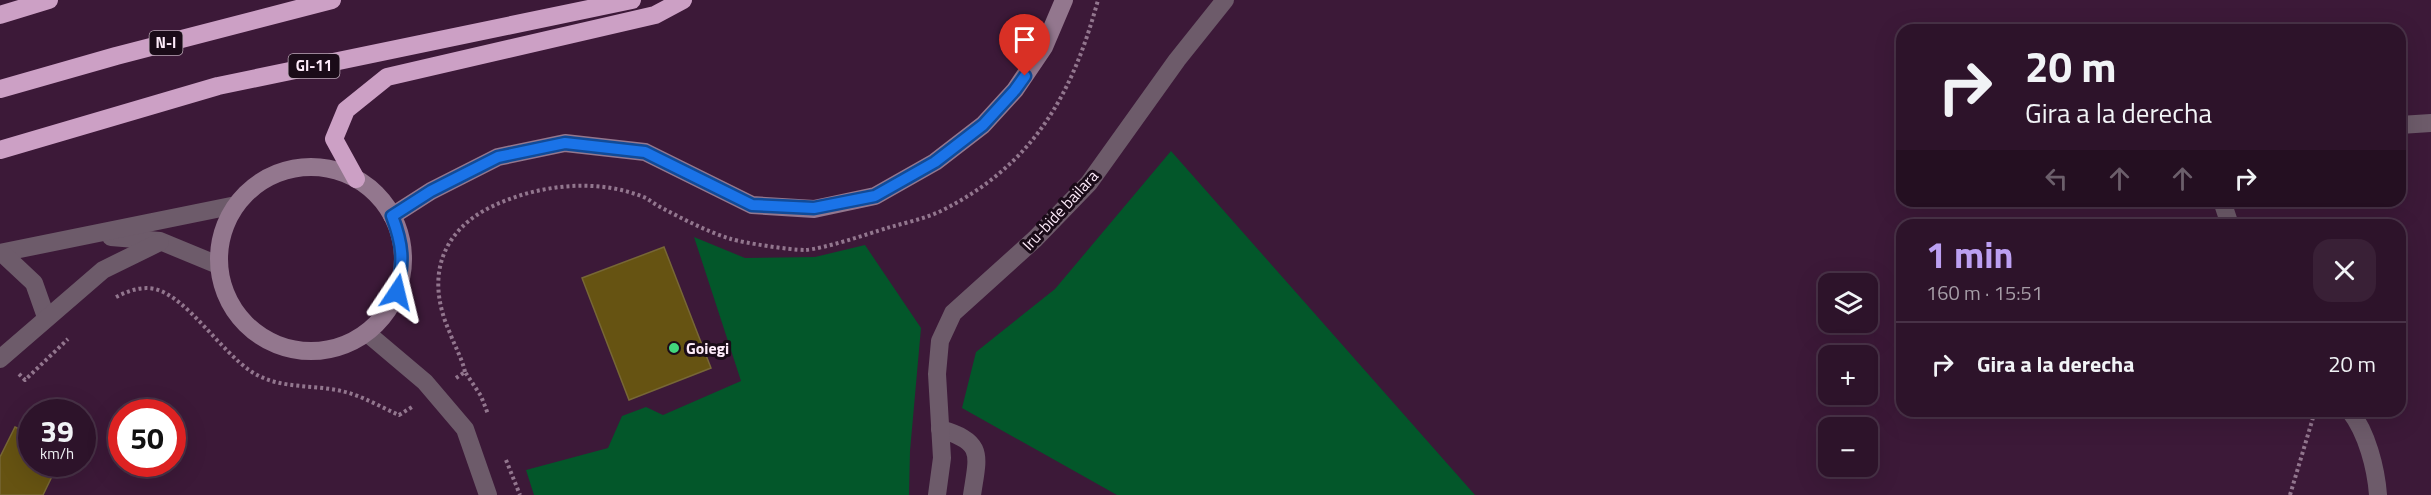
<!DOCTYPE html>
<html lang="es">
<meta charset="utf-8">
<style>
:root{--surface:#2d132a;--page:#392036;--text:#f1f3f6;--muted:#a79ea8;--line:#483247;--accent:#bca0f2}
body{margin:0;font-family:"Titillium Web",sans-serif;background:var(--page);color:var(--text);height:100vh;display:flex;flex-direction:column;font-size:22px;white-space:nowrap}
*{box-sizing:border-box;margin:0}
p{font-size:20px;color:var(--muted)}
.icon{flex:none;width:33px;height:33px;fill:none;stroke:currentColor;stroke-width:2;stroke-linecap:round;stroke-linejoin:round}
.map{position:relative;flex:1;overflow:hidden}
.side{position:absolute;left:1896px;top:219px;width:510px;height:198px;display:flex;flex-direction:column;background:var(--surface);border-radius:18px;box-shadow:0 6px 24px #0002,0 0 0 2px var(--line)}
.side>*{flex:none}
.guide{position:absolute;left:1896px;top:24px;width:510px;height:183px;border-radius:18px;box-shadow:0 6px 24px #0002,0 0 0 2px var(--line);background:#2d132a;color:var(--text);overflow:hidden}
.buttons{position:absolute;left:1818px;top:273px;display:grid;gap:12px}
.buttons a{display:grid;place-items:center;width:60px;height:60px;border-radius:12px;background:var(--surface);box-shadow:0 6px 24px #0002,0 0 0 2px var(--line);font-size:30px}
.speed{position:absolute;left:18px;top:399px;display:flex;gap:12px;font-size:30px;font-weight:700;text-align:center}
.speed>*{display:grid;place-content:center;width:78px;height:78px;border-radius:50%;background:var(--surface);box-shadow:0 6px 24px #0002,0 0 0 2px var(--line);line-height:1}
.speed small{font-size:15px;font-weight:400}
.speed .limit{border:9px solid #d22;background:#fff;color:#111}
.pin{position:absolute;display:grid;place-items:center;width:51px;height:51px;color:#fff;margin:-62px -26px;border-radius:50% 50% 50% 0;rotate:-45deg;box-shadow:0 0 6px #0007}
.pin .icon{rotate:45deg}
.me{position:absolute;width:66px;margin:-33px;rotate:10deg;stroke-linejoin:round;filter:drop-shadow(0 0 4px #0008)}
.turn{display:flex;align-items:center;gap:21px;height:126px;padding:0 30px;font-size:27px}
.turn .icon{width:78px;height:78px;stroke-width:2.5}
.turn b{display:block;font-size:42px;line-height:51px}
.lanes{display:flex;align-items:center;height:57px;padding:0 30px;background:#0003;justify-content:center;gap:30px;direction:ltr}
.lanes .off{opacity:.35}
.round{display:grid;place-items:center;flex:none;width:63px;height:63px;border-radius:18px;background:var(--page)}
.headline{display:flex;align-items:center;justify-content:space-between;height:102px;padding:0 30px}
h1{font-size:36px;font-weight:700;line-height:45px;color:var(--accent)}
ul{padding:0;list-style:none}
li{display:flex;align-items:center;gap:18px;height:84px;padding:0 30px;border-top:2px solid var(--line)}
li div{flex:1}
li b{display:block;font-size:22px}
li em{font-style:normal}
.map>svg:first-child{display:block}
</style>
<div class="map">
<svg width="2431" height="495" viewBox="0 0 2431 495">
<rect width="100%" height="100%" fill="#3c1938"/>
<g fill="#03572a">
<path d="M1171,151L1475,495H1117L962,408L976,352L1055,289Z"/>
<path d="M694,237L745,258L815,257L865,245L921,328L910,451L909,495H534L526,470L608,448L622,416L646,407L663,415L741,381Z"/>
</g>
<g fill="#665312" stroke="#776736" stroke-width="1.5">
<path d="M664,247L711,368L629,400L582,278Z"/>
<path d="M15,427L32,435V464H58L43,495H0V457Z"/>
</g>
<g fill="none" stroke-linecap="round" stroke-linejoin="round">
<g stroke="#92768e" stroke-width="4" stroke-dasharray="3 3" stroke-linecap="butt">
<path d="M116,297C128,291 141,286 155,289C187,297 221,352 252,372C282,391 316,383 349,393C366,398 383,408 399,415L412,407"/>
<path d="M465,372C462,358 455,347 450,333C425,278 440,230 495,205C541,184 599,178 646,198C651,201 656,205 662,208C683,219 708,232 731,239C744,243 790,250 805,250C823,249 868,234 887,228C904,223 924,219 941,211C1033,165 1072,96 1098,0"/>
<path d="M19,374L25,380L68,339"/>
<path d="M456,378L465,372L481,396L488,414"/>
<path d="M506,460L520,495"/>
<path d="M2290,495L2315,411"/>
</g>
<g stroke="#6d5b6a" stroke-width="18">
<path d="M2400,125L2431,123"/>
<path d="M2222,201L2230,225"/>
<path d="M111,237L160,241L218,265"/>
<path d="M0,253L236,205"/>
<path d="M2,253L34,283L46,317"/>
<path d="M367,333L425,382L465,429L488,495"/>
<path d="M0,359L103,270L160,242"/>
<path d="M2350,411C2367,433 2376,468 2378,495"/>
<path d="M940,429C985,442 978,455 972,495"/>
<path d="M937,495L942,458L937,374L940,341L953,313L1035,239L1089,183L1177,60L1225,0"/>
</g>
<g stroke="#93778e" stroke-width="18">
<circle cx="311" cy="259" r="92"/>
<path d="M392,216L431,191L498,157L565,143L645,152L752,205L814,209L875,196L935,162L983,125L1015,90L1044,47L1064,0"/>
</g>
<g stroke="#cca0c5" stroke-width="18">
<path d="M0,15L49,0"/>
<path d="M0,89L116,56L332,0"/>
<path d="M0,150L218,86L632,0"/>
<path d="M356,179L334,139L346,110L387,77L655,15L683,0"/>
</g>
</g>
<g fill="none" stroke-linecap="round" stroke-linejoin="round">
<g stroke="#114b97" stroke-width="15">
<path id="route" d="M397,292C404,261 403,245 392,216L431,191L498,157L565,143L645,152L752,205L814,208L875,196L935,162L983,125L1015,90L1025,76"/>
</g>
<use href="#route" stroke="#1a73e8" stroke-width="10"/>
</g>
<circle fill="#42d77c" stroke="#1a0b18" stroke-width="2" cx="674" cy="348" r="6"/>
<g text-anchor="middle" stroke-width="6" stroke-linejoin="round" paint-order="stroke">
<g fill="#1a0b18" stroke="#baa8b6" stroke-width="1.5">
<rect x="149.5" y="31" width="33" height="24" rx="4.5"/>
<rect x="288.5" y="54" width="51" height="24" rx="4.5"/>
</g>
<g font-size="15" font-weight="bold" fill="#feebfa">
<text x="166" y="48">N-I</text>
<text x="314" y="71">GI-11</text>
</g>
<g font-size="16" fill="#feebfa" stroke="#1a0b18">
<text transform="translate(1060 210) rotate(-47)" y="6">Iru-bide bailara</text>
</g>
<g font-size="16" font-weight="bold" fill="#feebfa" stroke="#1a0b18" text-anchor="start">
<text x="686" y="354">Goiegi</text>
</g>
</g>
</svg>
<div class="buttons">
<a><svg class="icon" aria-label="layers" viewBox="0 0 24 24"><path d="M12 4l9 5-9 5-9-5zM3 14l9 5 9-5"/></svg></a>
<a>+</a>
<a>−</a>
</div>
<div class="speed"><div>39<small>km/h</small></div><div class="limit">50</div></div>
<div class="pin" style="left:1025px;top:76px;background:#d93025"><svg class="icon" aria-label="arrive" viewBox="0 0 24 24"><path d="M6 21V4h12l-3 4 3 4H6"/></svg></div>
<svg class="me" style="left:397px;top:292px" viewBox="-20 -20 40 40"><path d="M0-17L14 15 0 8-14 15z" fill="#1a73e8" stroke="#fff" stroke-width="4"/></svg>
<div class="guide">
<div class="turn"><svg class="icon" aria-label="right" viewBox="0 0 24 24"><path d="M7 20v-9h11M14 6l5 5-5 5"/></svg><div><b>20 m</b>Gira a la derecha</div></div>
<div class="lanes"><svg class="icon off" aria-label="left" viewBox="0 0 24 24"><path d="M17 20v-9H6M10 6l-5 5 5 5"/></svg><svg class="icon off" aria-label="ahead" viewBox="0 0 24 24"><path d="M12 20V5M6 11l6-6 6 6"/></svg><svg class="icon off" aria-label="ahead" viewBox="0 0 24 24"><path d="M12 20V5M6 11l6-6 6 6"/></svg><svg class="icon" aria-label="right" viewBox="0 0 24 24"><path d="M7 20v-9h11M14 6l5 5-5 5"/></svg></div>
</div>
<section class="side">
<div class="headline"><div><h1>1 min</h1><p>160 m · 15:51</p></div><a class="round"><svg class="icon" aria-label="close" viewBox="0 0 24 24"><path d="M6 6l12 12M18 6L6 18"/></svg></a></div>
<ul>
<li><svg class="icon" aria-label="right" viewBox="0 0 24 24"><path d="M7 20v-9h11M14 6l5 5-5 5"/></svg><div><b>Gira a la derecha</b></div><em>20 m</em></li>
</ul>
</section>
</div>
